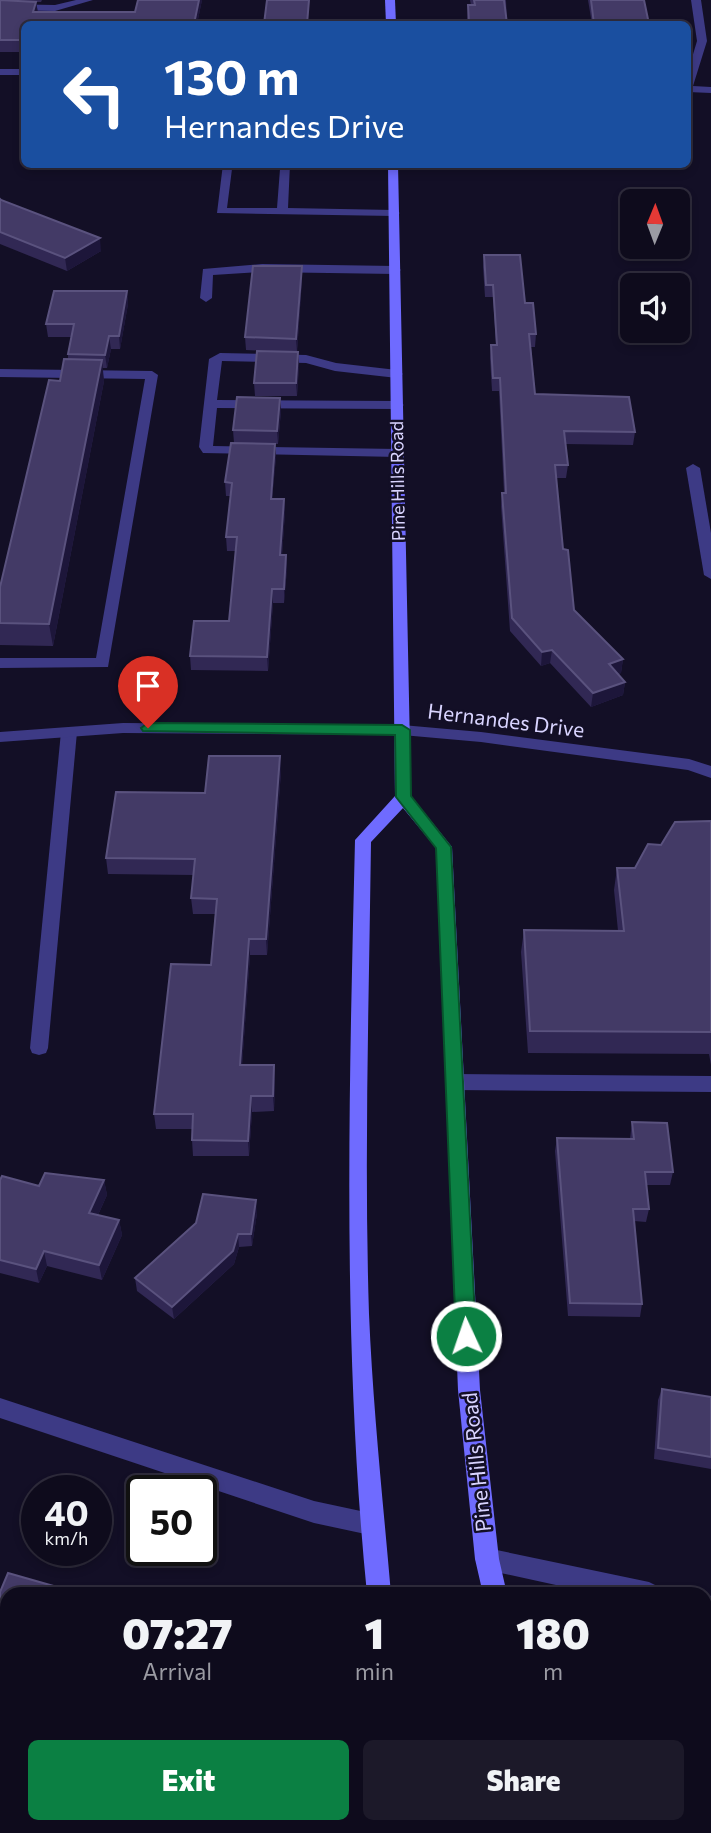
<!DOCTYPE html>
<style>
:root{--surface:#0e0b1c;--page:#1c1929;--text:#f1f3f6;--muted:#9b9ba3;--line:#2e2b3b;--accent:#0b8043}
body{margin:0;font-family:Commissioner,sans-serif;background:var(--page);color:var(--text);height:100vh;display:flex;flex-direction:column;font-size:26px;white-space:nowrap}
*{box-sizing:border-box;margin:0}
p{font-size:23px;color:var(--muted)}
.icon{flex:none;width:38px;height:38px;fill:none;stroke:currentColor;stroke-width:2;stroke-linecap:round;stroke-linejoin:round}
.map{position:relative;flex:1;overflow:hidden}
.sheet{position:absolute;left:0px;top:1587px;width:712px;height:247px;display:flex;flex-direction:column;background:var(--surface);border-radius:21px 21px 0 0;box-shadow:0 4px 10px #0003,0 0 0 2px var(--line)}
.sheet>*{flex:none}
.banner{position:absolute;left:21px;top:21px;width:670px;height:147px;border-radius:10px;box-shadow:0 4px 10px #0003,0 0 0 2px var(--line);background:#1a4fa0;color:#fff;overflow:hidden}
.needle{width:46px;rotate:1deg}
.controls{position:absolute;left:620px;top:189px;display:grid;gap:14px}
.controls a{display:grid;place-items:center;width:70px;height:70px;border-radius:10px;background:var(--surface);box-shadow:0 4px 10px #0003,0 0 0 2px var(--line);font-size:35px}
.speed{position:absolute;left:21px;top:1475px;display:flex;gap:14px;font-size:35px;font-weight:700;text-align:center}
.speed>*{display:grid;place-content:center;width:91px;height:91px;border-radius:50%;background:var(--surface);box-shadow:0 4px 10px #0003,0 0 0 2px var(--line);line-height:1}
.speed small{font-size:18px;font-weight:400}
.speed .limit{border:4px solid #111;border-radius:10px;background:#fff;color:#111}
.pin{position:absolute;display:grid;place-items:center;width:60px;height:60px;color:#fff;margin:-72px -30px;border-radius:50% 50% 50% 0;rotate:-45deg;box-shadow:0 0 7px #0007}
.pin .icon{rotate:45deg}
.me{position:absolute;width:77px;margin:-38px;rotate:357deg;stroke-linejoin:round;filter:drop-shadow(0 0 5px #0008)}
.turn{display:flex;align-items:center;gap:24px;height:147px;padding:0 28px;font-size:32px}
.turn .icon{width:91px;height:91px;stroke-width:2.5}
.turn b{display:block;font-size:49px;line-height:60px}
.eta{display:flex;justify-content:space-evenly;align-items:center;height:119px;text-align:center}
.eta b{font-size:42px;font-weight:800;line-height:49px}
.button{display:flex;gap:14px;margin-top:auto;padding:14px 28px}
.button a{flex:1;height:80px;border-radius:10px;background:var(--accent);color:#fff;font-size:28px;font-weight:800;line-height:80px;text-align:center}
.button a+a{background:var(--page);color:var(--text)}
.map>svg:first-child{display:block}
</style>
<div class="map">
<svg width="711" height="1833" viewBox="0 0 711 1833">
<rect width="100%" height="100%" fill="#130f26"/>
<g fill="none" stroke-linecap="round" stroke-linejoin="round">
<g fill="#3d3a85" fill-rule="evenodd">
<path d="M223,164H290L288,208L394,210L400,213L394,216L217,213ZM232,169H280L277,208H227Z"/>
<path d="M262,264L395,266L401,270L395,274L262,272L213,275L212,298L206,302L200,298L203,269Z"/>
<path d="M220,353L306,355L336,363L397,370L403,374L397,378L335,371L306,363L222,361L217,400L397,401L404,405L397,409L217,408L213,446L398,449L405,453L398,457L203,453L199,447L209,359Z"/>
<path d="M0,369L152,371L158,375L108,667L0,668V658H96L145,379L0,377Z"/>
<path d="M693,464L700,468L711,533V579L704,575L686,468Z"/>
<path d="M69,727L77,732L48,1048L46,1053L39,1055L32,1053L30,1048L61,732Z"/>
<path d="M454,1074L711,1076V1092L454,1090L447,1087L445,1082L447,1077Z"/>
</g>
<g fill="#3d3a85" fill-rule="evenodd">
<path d="M76,0H93L55,11L0,10V4L55,5Z"/>
<path d="M691,0H701L707,41L693,86L711,87V93L688,92V71L697,41Z"/>
<rect x="0" y="69" width="24" height="6"/>
<path d="M0,1398L314,1501L370,1513L378,1516L381,1524L378,1532L370,1535L314,1523L0,1418Z"/>
<path d="M487,1548L649,1582L657,1586L661,1594H597L487,1570L479,1567L475,1559L479,1551Z"/>
<path d="M705,1594L711,1596V1620L705,1618Z"/>
</g>
<path fill="#3d3a85" fill-rule="evenodd" d="M123,723L402,725L481,732L689,759L711,766V778L688,770L481,742L402,735L123,733L0,742V732Z"/>
<g fill="#6f6bff" fill-rule="evenodd">
<path d="M385,0H395L396,24H386Z"/>
<path d="M388,164H398L411,796L452,847L480,1390L499,1559L507,1594H483L475,1559L458,1390L436,848L403,808L371,842C369,999 364,1157 369,1314C373,1408 383,1501 391,1594H367C342,1343 349,1092 355,840L395,796Z"/>
<path d="M427,1827H453L455,1833H429Z"/>
<path d="M556,1827H582L584,1833H558Z"/>
</g>
</g>
<g fill="#312854">
<path d="M0,0H42L41,2H36L38,12H135L138,0H202L197,24H24V52H0Z"/>
<path d="M470,0H506L507,24H467L468,5H471Z"/>
<path d="M588,0H644L649,24H592Z"/>
<path d="M0,199L101,251L67,271L0,244Z"/>
<path d="M484,255L525,303L536,334L535,347H531L535,394L635,432L633,445L565,444L568,465L566,478H556L563,549L574,610L623,659L621,673L618,674L625,682L623,695L591,707L550,663L541,666L510,631L501,506L502,493H504L499,391H492L490,358L491,345H496L493,297H485L483,267Z"/>
<path d="M302,279L297,352L246,350L245,337Z"/>
<path d="M127,291L128,304L120,349H111L107,368H102L104,381L53,646L0,645V587L60,381L68,359V354L71,337H48L46,324Z"/>
<path d="M298,352L299,365L297,396H255L254,383Z"/>
<path d="M280,398L281,411L278,444H275L276,457L272,499H284L285,512L282,555H286L287,569L284,603H273L268,671L191,670L190,656L229,621L236,551H227L226,537L231,496H226L225,482L234,443L233,430Z"/>
<path d="M281,772L267,955H250L242,1065L275,1081L274,1111L252,1112L249,1156H193L192,1140V1129H156L154,1114L211,965L215,914H193L191,898L193,875L108,874L106,858L205,793Z"/>
<path d="M711,821V1065L709,1054L528,1053L521,952L524,930L618,931L614,890L617,868H635L661,845Z"/>
<path d="M632,1122L673,1172L670,1185H646L649,1209L646,1222L634,1221L642,1304L640,1317L568,1316L555,1151L557,1138L630,1139Z"/>
<path d="M0,1180L39,1186L104,1180L107,1195L98,1215L119,1220L122,1235L102,1280L47,1266L39,1283L0,1273Z"/>
<path d="M257,1213L252,1246L239,1247L234,1264L174,1319L137,1291L135,1278Z"/>
<path d="M662,1389L711,1397V1469L654,1459L658,1400Z"/>
<path d="M71,1591L72,1594H7V1675L0,1672V1592Z"/>
</g>
<g fill="#1d163a">
<path d="M199,0H202L197,24H194Z"/>
<path d="M36,2L38,13L33,12Z"/>
<path d="M100,238L101,251L67,271L65,258Z"/>
<path d="M302,266V279L297,352L296,339Z"/>
<path d="M127,291L128,304L120,349L119,336Z"/>
<path d="M109,336L111,349L107,368L105,355Z"/>
<path d="M298,352L299,365L297,396L296,383Z"/>
<path d="M102,360L104,381L53,646L49,624Z"/>
<path d="M280,398L281,411L278,444L277,431Z"/>
<path d="M275,444L276,457L271,512V499Z"/>
<path d="M284,499L285,512L281,569L280,555Z"/>
<path d="M286,555L287,569L284,603V589Z"/>
<path d="M272,589L273,603L268,671L267,657Z"/>
<path d="M552,650L550,663L541,666L542,652Z"/>
<path d="M623,659L621,673L607,677L609,664Z"/>
<path d="M625,682L623,695L591,707L593,693Z"/>
<path d="M280,756L281,772L267,955L266,939Z"/>
<path d="M249,939L250,955L241,1080L240,1065Z"/>
<path d="M274,1065L275,1081L274,1111L273,1096Z"/>
<path d="M251,1096L252,1112L249,1156L248,1141Z"/>
<path d="M104,1180L107,1195L92,1228L89,1213Z"/>
<path d="M256,1200L257,1213L252,1246L251,1234Z"/>
<path d="M119,1220L122,1235L102,1280L99,1265Z"/>
<path d="M238,1234L239,1247L234,1264L174,1319L172,1307Z"/>
<path d="M44,1251L47,1266L39,1283L36,1269Z"/>
</g>
<g fill="#433a66" stroke="#5a527e" stroke-width="2">
<path d="M0,0L36,2L33,12H135L138,0H199L194,24H24V40H0Z"/>
<path d="M267,0H309L307,24H264Z"/>
<path d="M474,0H504L507,24H469L468,5H475Z"/>
<path d="M591,0H644L649,24H594Z"/>
<path d="M0,199L1,200L100,238L65,258L0,232Z"/>
<path d="M484,255H520L525,303H533L536,334H529L535,394L629,397L635,432L564,431L568,465H555L563,549L568,550L574,610L623,659L609,664L625,682L593,693L552,650L542,652L512,618L502,493H506L500,378H493L491,345H497L493,285H486Z"/>
<path d="M253,266H302L296,339L245,337Z"/>
<path d="M54,291H127L119,336H109L105,355L68,354L74,324H46Z"/>
<path d="M257,351L298,352L296,383H254Z"/>
<path d="M64,359L102,360L49,624L0,623V587L49,380L60,381Z"/>
<path d="M237,397L280,398L277,431L233,430Z"/>
<path d="M231,443L275,444L271,499H284L280,555H286L284,589H272L267,657L190,656L194,621H229L237,537H226L232,483L225,482Z"/>
<path d="M209,756H280L266,939H249L240,1065H274L273,1096H251L248,1141L192,1140L193,1114H154L171,964L211,965L217,899L191,898L195,859L106,858L116,792L205,793Z"/>
<path d="M711,821V1032L530,1031L524,930L624,931L617,868H635L648,844L661,845L675,822Z"/>
<path d="M632,1122L667,1123L673,1172H645L649,1209H633L642,1304L570,1303L557,1138L634,1139Z"/>
<path d="M45,1173L104,1180L89,1213L119,1220L99,1265L44,1251L36,1269L0,1260V1180L2,1176L39,1186Z"/>
<path d="M203,1194L256,1200L251,1234H238L233,1251L172,1307L135,1278L196,1223Z"/>
<path d="M662,1389L711,1397V1457L658,1448Z"/>
<path d="M8,1573L71,1591L70,1594H7V1666L0,1664V1592Z"/>
<path d="M251,1827H296L298,1833H233Z"/>
</g>
<path fill="#0b8043" stroke="#07532c" stroke-width="2" d="M148,723L402,725L410,730L411,796L451,847L476,1336L473,1342L466,1344L459,1342L456,1336L436,848L396,797L395,735L143,731L141,728Z"/>
<g text-anchor="middle" stroke-width="5" stroke-linejoin="round" paint-order="stroke">
<g font-size="18" fill="#d9d4ff" stroke="#130f26">
<text transform="translate(398 481) rotate(-91)" y="6">Pine Hills Road</text>
</g>
<g font-size="21" fill="#d9d4ff" stroke="#130f26">
<text transform="translate(506 721) rotate(7)" y="7">Hernandes Drive</text>
<text transform="translate(477 1462) rotate(-96)" y="7">Pine Hills Road</text>
</g>
</g>
</svg>
<div class="controls">
<a><svg class="needle" viewBox="-14 -14 28 28"><path d="M0-13l5 13h-10z" fill="#e53935"/><path d="M0 13l5-13h-10z" fill="#9b9ba3"/></svg></a>
<a><svg class="icon" aria-label="sound" viewBox="0 0 24 24"><path d="M4 9h4l5-4v14l-5-4H4zM17 9q2 3 0 6"/></svg></a>
</div>
<div class="speed"><div>40<small>km/h</small></div><div class="limit">50</div></div>
<div class="pin" style="left:148px;top:728px;background:#d93025"><svg class="icon" aria-label="arrive" viewBox="0 0 24 24"><path d="M6 21V4h12l-3 4 3 4H6"/></svg></div>
<svg class="me" style="left:466px;top:1336px" viewBox="-20 -20 40 40"><circle r="17" fill="#0b8043" stroke="#fff" stroke-width="3"/><path d="M0-11L8 9 0 5-8 9z" fill="#fff"/></svg>
<div class="banner">
<div class="turn"><svg class="icon" aria-label="left" viewBox="0 0 24 24"><path d="M17 20v-9H6M10 6l-5 5 5 5"/></svg><div><b>130 m</b>Hernandes Drive</div></div>
</div>
<section class="sheet">
<div class="eta">
<div><b>07:27</b><p>Arrival</p></div>
<div><b>1</b><p>min</p></div>
<div><b>180</b><p>m</p></div>
</div>
<div class="button"><a>Exit</a><a>Share</a></div>
</section>
</div>
